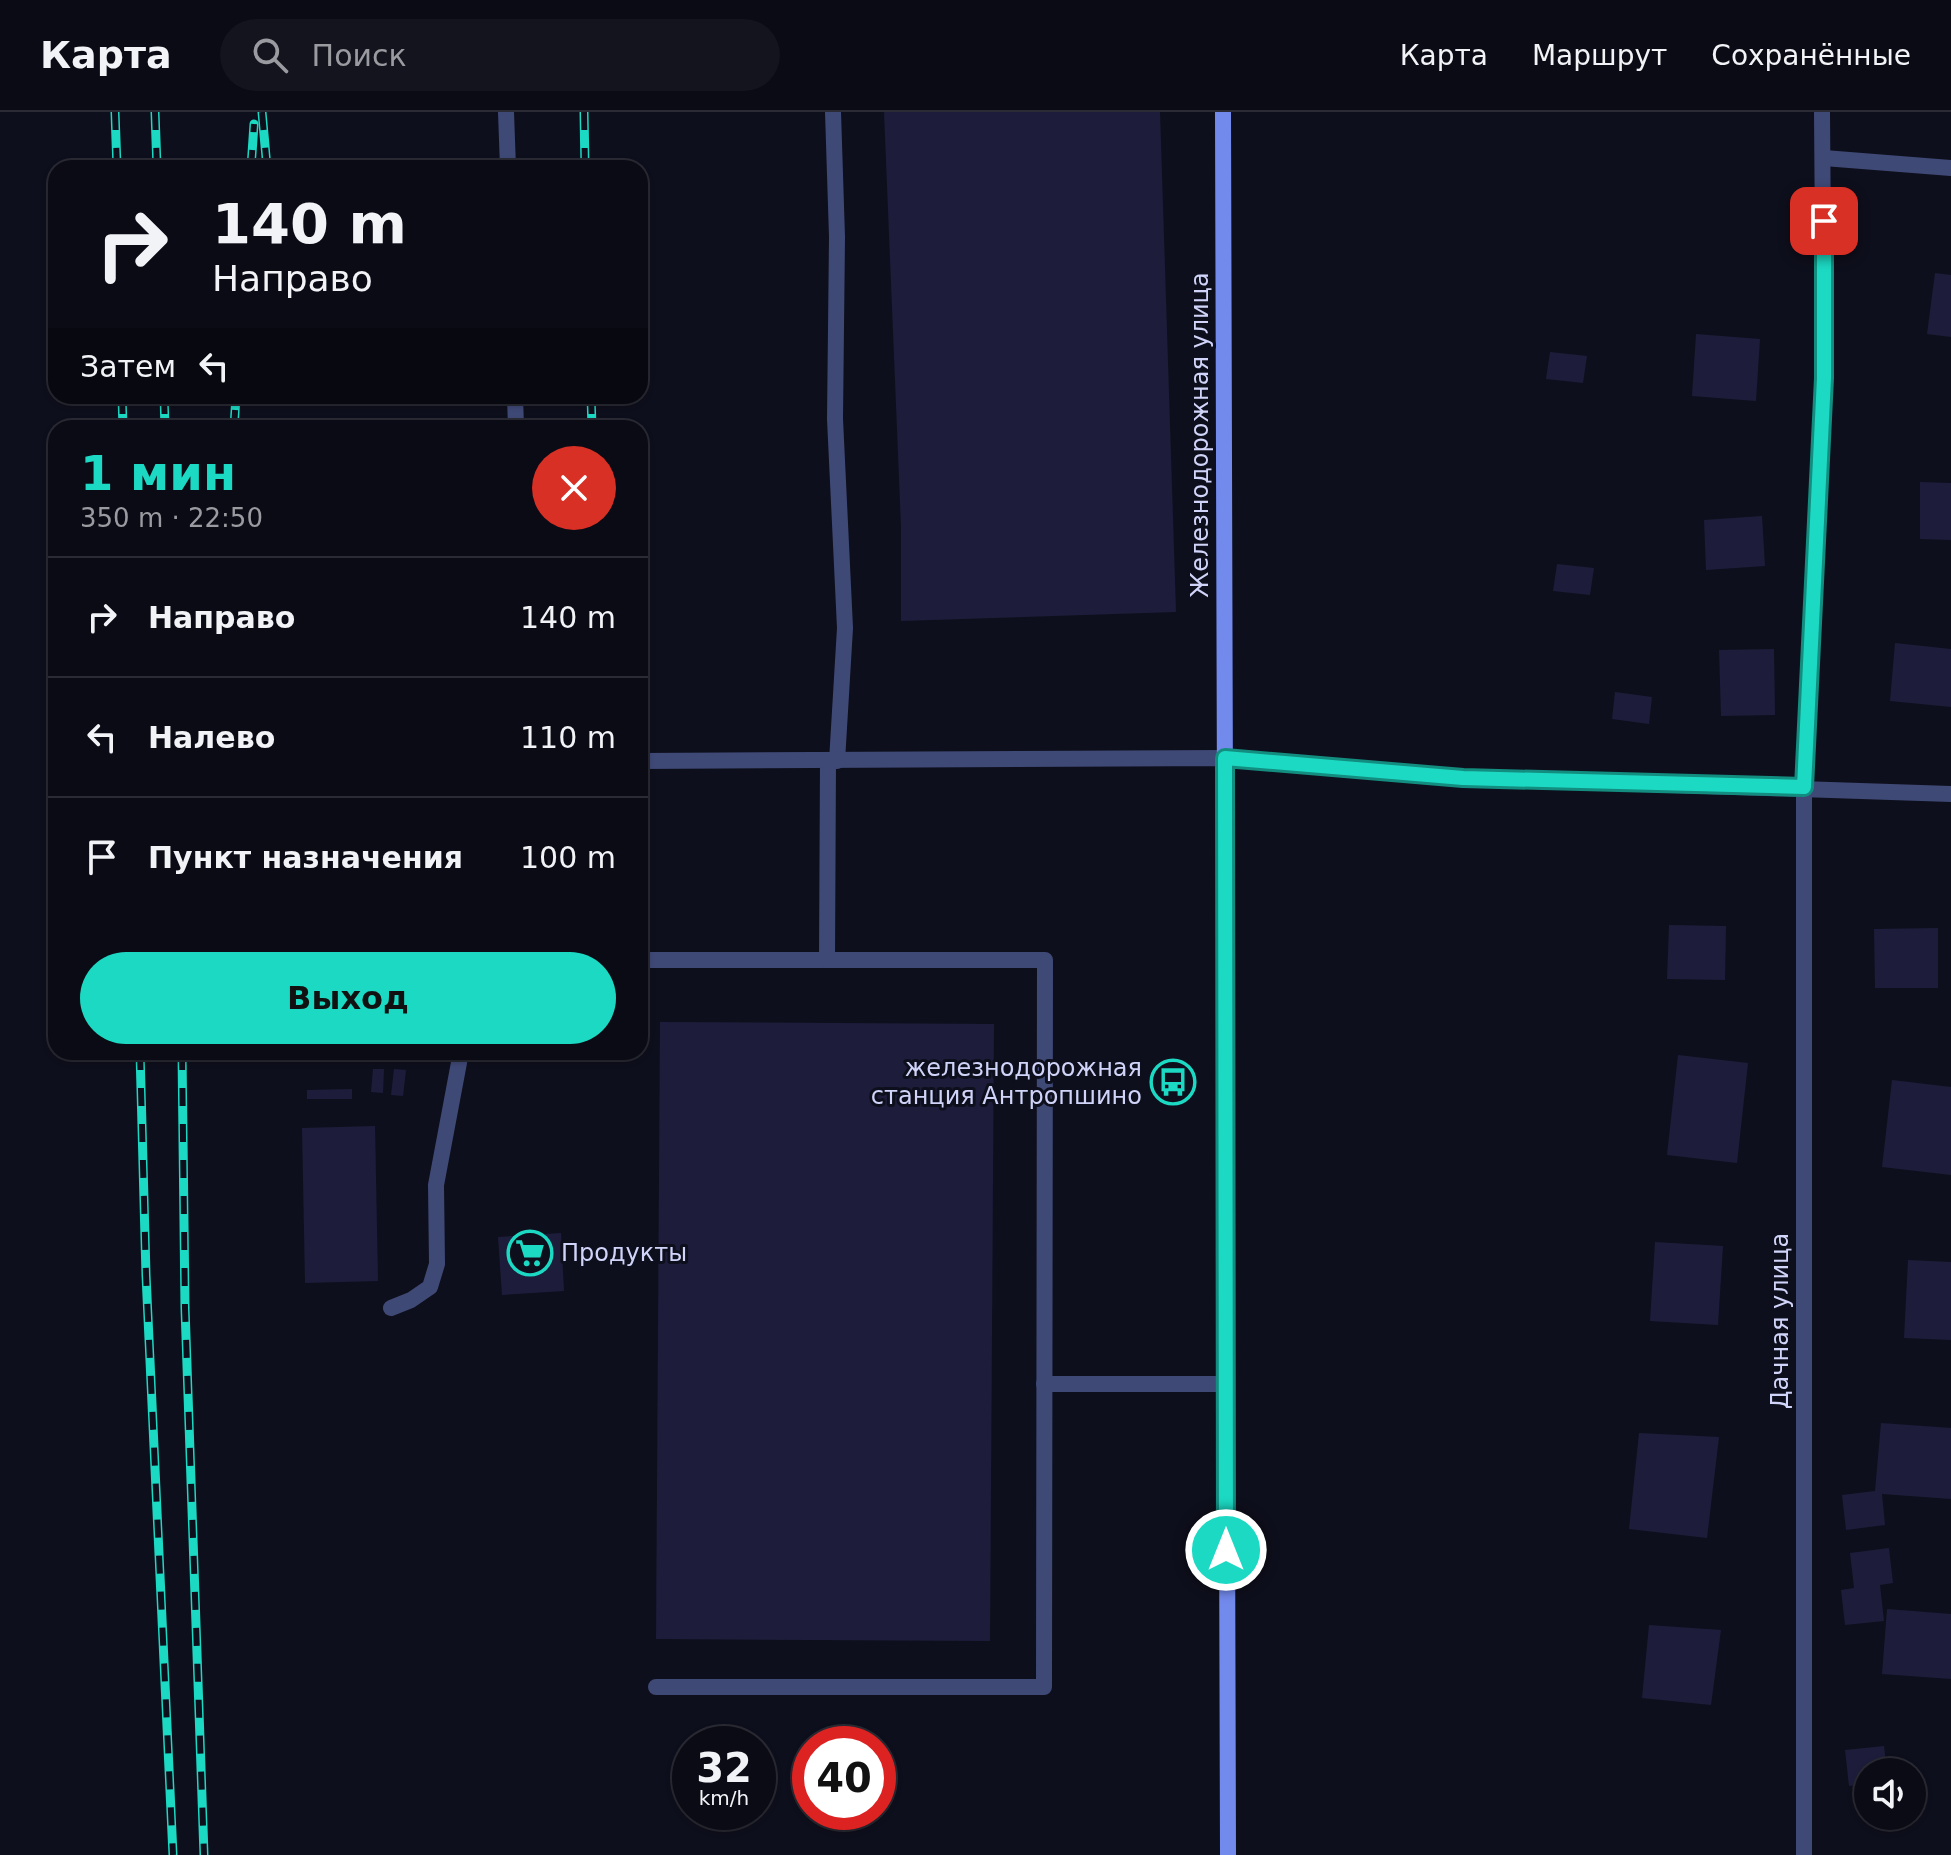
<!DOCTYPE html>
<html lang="ru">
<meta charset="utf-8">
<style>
:root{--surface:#0a0b15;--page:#13141e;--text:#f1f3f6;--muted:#999ba0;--line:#2a2b34;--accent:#1cd9c3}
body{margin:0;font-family:"DejaVu Sans",sans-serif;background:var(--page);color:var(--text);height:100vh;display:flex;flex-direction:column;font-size:30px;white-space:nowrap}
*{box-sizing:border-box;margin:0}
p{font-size:26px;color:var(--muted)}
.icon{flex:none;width:44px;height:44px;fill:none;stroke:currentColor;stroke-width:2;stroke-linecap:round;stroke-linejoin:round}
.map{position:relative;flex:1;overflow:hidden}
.panel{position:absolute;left:48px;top:308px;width:600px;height:640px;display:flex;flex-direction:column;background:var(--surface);border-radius:24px;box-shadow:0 2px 6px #0004,0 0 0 2px var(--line)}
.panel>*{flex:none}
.banner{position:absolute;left:48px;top:48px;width:600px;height:244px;border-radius:24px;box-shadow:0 2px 6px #0004,0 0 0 2px var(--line);background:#0a0b15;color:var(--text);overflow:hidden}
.controls{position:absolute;left:1854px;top:1646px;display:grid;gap:16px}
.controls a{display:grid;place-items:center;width:72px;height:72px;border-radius:50%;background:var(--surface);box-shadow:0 2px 6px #0004,0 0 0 2px var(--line);font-size:40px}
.speed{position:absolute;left:672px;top:1614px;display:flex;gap:16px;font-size:40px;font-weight:700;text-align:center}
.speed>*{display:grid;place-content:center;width:104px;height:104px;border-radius:50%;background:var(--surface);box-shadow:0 2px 6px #0004,0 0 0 2px var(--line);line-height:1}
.speed small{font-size:20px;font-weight:400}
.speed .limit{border:12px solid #d22;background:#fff;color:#111}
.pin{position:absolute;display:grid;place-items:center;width:68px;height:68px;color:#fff;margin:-34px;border-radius:16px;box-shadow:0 4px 12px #0006}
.me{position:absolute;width:88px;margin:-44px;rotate:0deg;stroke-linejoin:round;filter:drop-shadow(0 0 6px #0008)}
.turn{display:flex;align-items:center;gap:28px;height:168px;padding:0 32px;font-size:36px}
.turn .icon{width:104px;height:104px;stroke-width:2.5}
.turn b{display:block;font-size:56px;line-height:68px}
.then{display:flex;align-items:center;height:76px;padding:0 32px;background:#0003;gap:16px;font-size:30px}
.round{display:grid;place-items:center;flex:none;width:84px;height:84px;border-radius:42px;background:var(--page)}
.summary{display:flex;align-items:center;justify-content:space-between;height:136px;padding:0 32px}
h1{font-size:48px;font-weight:700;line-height:60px;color:var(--accent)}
.cta{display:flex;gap:16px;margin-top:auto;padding:16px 32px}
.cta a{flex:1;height:92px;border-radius:48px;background:var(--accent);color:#111;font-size:32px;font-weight:700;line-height:92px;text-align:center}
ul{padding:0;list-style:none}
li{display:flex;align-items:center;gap:24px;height:120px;padding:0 32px;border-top:2px solid var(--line)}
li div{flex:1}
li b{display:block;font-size:30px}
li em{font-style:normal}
header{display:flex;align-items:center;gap:48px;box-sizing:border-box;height:112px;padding:0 40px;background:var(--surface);border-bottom:2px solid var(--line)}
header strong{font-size:38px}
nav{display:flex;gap:44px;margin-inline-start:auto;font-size:28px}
.search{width:560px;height:72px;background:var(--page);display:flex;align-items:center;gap:20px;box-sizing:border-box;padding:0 28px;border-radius:44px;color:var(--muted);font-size:30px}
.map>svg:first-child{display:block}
</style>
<header>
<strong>Карта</strong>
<div class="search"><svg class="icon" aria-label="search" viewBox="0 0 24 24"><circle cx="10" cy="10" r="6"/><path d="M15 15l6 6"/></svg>Поиск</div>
<nav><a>Карта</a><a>Маршрут</a><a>Сохранённые</a></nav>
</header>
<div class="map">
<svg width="1951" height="1743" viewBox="0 0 1951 1743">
<rect width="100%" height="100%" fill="#0e0f1c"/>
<g fill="#1d1d3b">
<path d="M884,0H1160L1176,500L901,509V415Z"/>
<path d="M1935,161L1951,163V225L1927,222Z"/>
<path d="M1696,222L1760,227L1756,289L1692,284Z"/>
<path d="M1550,240L1587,244L1583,271L1546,267Z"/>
<path d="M1920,370L1951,371V428L1920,427Z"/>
<path d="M1762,404L1765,454L1706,458L1704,408Z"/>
<path d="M1557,452L1594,456L1590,483L1553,479Z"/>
<path d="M1895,531L1951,537V595L1890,589Z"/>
<path d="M1774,537L1775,603L1721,604L1719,538Z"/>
<path d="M1615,580L1652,585L1649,612L1612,607Z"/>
<path d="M1669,813L1726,814L1725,868L1667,867Z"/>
<path d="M1938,816V876H1875L1874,817Z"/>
<path d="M660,910L994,912L990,1529L656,1527Z"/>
<path d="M1678,943L1748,951L1737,1051L1667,1043Z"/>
<path d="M373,957H384L383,981L371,980Z"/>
<path d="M394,957L406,958L403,984L391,983Z"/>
<path d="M1892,968L1951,975V1063L1882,1055Z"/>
<path d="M352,977V987H307V978Z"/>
<path d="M375,1014L378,1169L305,1171L302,1016Z"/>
<path d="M561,1121L564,1179L502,1183L498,1125Z"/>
<path d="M1655,1130L1723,1134L1718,1213L1650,1209Z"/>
<path d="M1908,1148L1951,1150V1228L1904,1226Z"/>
<path d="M1881,1311L1951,1316V1387L1882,1382L1885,1413L1846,1418L1842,1383L1875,1379Z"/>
<path d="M1639,1321L1719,1325L1707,1426L1629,1417Z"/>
<path d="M1889,1436L1893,1471L1880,1473L1884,1509L1845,1513L1841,1478L1854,1476L1850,1441Z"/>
<path d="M1887,1497L1951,1502V1567L1882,1562Z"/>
<path d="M1649,1513L1721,1518L1711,1593L1642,1586Z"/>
<path d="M1884,1634L1887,1660H1868V1672L1849,1674L1845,1638Z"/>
</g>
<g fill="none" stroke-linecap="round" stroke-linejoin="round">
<g stroke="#3f4976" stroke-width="16">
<path d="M506,0L508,56"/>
<path d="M833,0L837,125L835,307L845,516L837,649"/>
<path d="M1824,46L1951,56"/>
<path d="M515,284L516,316"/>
<path d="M650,848H1045L1044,1575H656"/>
<path d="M827,848L828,649"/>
<path d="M391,1196L411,1188L430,1175L437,1152L436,1073L461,940"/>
<path d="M1044,1272H1225"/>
</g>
<g stroke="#3f4976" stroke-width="16">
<path d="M640,649L1225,646L1463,666L1951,682"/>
<path d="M1804,1743V675L1824,266L1822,0"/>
</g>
<path stroke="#738aed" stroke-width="16" d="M1223,0L1228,1743"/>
<g stroke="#1cd9c3" stroke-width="9">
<g id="rail">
<path d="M115,0L117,56"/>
<path d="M155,0L157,56"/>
<path d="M262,0L267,56"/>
<path d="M584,0L585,56"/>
<path d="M251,56L254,12"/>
<path d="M122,284L123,316"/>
<path d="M164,284L165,316"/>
<path d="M591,284L592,316"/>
<path d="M234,316L236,284"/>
<path d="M140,940L146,1163L173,1743"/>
<path d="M182,940L185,1196L204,1743"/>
</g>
</g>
<use href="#rail" stroke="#0e0f1c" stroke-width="6" stroke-dasharray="18" stroke-linecap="butt"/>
</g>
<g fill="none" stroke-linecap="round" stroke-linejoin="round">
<g stroke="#128d7f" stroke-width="20">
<path id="route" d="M1226,1438L1225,646L1463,666L1804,675L1824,266V109"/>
</g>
<use href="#route" stroke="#1cd9c3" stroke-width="14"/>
</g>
<defs>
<g id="bus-ring" transform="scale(2.3)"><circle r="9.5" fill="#0e0f1c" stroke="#1cd9c3" stroke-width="1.5"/><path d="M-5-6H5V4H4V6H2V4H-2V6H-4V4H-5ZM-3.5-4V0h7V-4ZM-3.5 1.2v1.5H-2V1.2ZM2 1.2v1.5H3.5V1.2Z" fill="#1cd9c3"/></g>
<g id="supermarket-ring" transform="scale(2.3)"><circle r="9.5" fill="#0e0f1c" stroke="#1cd9c3" stroke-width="1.5"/><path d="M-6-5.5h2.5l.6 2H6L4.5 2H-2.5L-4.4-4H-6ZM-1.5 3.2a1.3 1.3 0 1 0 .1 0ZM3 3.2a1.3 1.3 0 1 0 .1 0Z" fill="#1cd9c3"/></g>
</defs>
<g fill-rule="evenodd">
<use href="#bus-ring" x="1173" y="970"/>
<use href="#supermarket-ring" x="530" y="1141"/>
</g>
<g text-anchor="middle" stroke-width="6" stroke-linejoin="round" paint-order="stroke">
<g font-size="24" fill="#d0d4f9" stroke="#0e0f1c">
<text transform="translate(1200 323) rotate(-90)" y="8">Железнодорожная улица</text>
<text transform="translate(1780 1209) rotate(-90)" y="8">Дачная улица</text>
</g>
<g font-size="24" fill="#d0d4f9" stroke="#0e0f1c" text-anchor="end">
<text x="1142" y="964">железнодорожная<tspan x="1142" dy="28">станция Антропшино</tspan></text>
<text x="561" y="1149" text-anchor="start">Продукты</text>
</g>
</g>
</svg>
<div class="controls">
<a><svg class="icon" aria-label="sound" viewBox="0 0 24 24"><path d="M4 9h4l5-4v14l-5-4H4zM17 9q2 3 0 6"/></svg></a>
</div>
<div class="speed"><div>32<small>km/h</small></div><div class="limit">40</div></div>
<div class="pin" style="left:1824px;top:109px;background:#d93025"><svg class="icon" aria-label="arrive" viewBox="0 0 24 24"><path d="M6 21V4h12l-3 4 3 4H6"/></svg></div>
<svg class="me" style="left:1226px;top:1438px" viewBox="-20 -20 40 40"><circle r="17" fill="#1cd9c3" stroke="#fff" stroke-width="3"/><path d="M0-11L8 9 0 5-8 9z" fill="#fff"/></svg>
<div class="banner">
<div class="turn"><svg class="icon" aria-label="right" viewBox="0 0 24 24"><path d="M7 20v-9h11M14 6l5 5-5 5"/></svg><div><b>140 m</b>Направо</div></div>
<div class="then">Затем<svg class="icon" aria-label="left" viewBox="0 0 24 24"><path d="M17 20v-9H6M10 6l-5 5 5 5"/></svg></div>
</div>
<section class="panel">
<div class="summary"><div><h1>1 мин</h1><p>350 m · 22:50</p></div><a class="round" style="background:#d93025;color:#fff"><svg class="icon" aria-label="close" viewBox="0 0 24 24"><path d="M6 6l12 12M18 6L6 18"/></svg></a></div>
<ul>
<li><svg class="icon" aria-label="right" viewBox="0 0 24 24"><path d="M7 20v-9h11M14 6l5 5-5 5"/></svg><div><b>Направо</b></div><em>140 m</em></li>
<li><svg class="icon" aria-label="left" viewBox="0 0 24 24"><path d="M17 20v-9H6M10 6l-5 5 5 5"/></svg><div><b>Налево</b></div><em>110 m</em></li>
<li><svg class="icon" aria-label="arrive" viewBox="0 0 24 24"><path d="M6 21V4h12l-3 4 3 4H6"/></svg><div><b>Пункт назначения</b></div><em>100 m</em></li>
</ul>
<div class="cta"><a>Выход</a></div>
</section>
</div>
